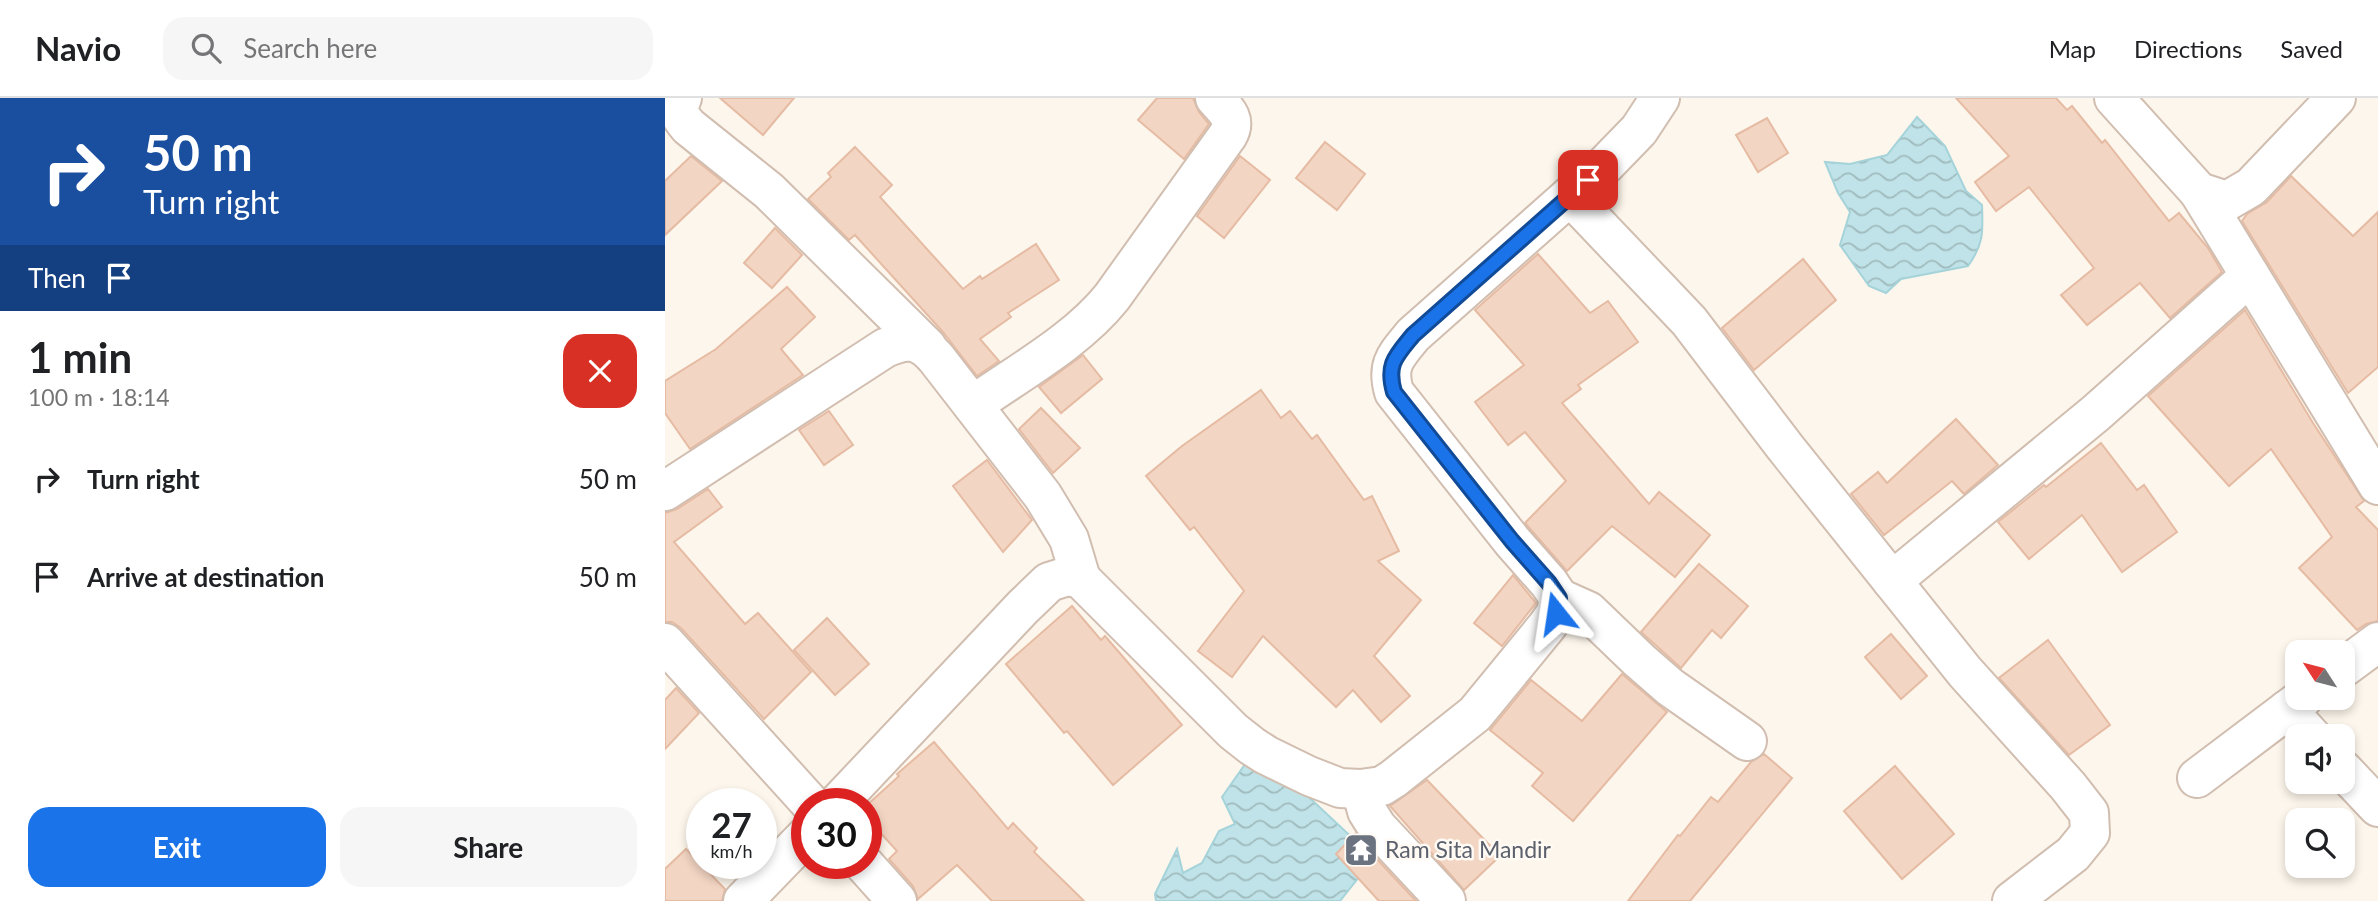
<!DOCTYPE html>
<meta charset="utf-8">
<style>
:root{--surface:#fff;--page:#f6f6f6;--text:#202124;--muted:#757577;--line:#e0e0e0;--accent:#1a73e8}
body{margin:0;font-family:Lato,sans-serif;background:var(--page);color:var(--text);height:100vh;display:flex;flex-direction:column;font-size:26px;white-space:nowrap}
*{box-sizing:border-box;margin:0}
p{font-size:23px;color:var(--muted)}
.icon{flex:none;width:38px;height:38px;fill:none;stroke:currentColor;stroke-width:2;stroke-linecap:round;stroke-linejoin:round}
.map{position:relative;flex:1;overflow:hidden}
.panel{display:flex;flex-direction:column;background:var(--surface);width:665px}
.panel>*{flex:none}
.top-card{background:#1a4fa0;color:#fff;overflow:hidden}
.needle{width:46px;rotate:306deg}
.buttons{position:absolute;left:1620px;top:542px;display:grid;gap:14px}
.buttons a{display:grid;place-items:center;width:70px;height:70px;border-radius:14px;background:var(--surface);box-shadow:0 4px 10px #0003;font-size:35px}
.speed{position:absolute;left:21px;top:690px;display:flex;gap:14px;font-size:35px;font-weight:700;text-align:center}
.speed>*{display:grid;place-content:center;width:91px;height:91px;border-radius:50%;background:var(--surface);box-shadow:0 4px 10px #0003;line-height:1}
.speed small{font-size:18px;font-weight:400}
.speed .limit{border:10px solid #d22;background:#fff;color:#111}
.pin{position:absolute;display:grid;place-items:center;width:60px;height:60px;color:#fff;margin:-30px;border-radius:14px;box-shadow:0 4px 10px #0006}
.me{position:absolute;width:77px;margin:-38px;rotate:345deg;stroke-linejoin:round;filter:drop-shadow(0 0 5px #0008)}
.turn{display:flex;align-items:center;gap:24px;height:147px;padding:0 28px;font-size:32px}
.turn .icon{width:91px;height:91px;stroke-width:2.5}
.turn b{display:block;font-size:49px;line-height:60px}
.then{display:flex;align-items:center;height:66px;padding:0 28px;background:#0003;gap:14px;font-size:26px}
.round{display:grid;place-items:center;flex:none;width:74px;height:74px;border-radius:21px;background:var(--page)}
.summary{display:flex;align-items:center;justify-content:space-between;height:119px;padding:0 28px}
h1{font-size:42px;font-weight:700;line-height:52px}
.cta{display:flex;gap:14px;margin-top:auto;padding:14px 28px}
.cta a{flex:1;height:80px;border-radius:21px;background:var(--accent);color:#fff;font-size:28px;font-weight:700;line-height:80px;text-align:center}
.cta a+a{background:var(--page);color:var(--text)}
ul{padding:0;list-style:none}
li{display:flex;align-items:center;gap:21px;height:98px;padding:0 28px}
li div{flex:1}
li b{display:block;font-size:26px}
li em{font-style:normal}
header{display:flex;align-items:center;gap:42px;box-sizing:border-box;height:98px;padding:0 35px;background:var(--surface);border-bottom:2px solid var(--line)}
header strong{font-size:33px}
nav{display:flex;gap:38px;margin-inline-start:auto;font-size:24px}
.search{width:490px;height:63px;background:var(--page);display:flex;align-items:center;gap:18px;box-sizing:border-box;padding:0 24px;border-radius:21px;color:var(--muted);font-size:26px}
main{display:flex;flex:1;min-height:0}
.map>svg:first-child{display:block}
</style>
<header>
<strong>Navio</strong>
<div class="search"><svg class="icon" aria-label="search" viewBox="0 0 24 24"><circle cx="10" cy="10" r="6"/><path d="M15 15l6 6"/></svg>Search here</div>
<nav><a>Map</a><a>Directions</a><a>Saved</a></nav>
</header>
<main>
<section class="panel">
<div class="top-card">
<div class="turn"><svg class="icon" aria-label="right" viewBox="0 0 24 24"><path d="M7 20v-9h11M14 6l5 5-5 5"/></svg><div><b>50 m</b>Turn right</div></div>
<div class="then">Then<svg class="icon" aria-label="arrive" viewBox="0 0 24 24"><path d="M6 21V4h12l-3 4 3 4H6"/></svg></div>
</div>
<div class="summary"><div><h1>1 min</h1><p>100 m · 18:14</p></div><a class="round" style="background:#d93025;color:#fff"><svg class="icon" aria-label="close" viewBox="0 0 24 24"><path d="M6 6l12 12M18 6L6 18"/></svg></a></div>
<ul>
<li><svg class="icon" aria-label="right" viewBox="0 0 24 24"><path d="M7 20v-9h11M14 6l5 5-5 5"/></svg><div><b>Turn right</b></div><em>50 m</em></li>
<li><svg class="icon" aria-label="arrive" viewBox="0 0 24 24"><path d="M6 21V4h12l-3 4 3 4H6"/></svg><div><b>Arrive at destination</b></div><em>50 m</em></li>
</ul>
<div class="cta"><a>Exit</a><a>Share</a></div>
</section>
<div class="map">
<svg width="1713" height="803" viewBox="0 0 1713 803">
<defs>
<pattern id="water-waves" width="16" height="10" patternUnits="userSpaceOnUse" patternTransform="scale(1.75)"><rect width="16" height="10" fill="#bfe3e8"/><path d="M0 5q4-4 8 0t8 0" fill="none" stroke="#a0bbbe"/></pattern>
</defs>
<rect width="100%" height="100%" fill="#fdf6ec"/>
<g fill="url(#water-waves)" stroke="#a5d3da" stroke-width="2">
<path d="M1252,19L1280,48L1301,93L1317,107C1318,133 1319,146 1303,168L1236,181L1221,195L1204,188L1175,147L1185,114L1173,95L1160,64L1185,66L1222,57Z"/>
<path d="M583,662L633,689L709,760L675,803H491L490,796L512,751L518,775L537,765L554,733L570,726L557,699Z"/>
</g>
<g fill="#f3d5c3" stroke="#e6bba3" stroke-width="2">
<path d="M55,0H129L98,37Z"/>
<path d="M492,0H528L534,14L544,26L519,61L473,22Z"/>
<path d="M1291,0H1391L1402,12L1407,8L1437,45L1440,42L1504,123L1514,115L1543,150L1557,174L1505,220L1475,185L1422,227L1396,197L1429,170L1364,89L1331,113L1310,84L1344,58Z"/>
<path d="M1102,20L1123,55L1093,74L1071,37Z"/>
<path d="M660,44L700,76L672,112L631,80Z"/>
<path d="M190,49L227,87L215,99L298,191L315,178L317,181L371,146L394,182L343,215L346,219L315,241L334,263L312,278L277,233L190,137L184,142L143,101L166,79L163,75Z"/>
<path d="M26,58L57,83L0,137V83Z"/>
<path d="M575,58L605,82L559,140L532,118Z"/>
<path d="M1626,78L1688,138L1713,114V269L1683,295L1577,123L1582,116L1602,104Z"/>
<path d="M110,130L137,157L107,190L79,165Z"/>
<path d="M873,156L925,215L943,203L973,244L913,287L916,291L897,305L984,406L994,394L1045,437L1010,479L947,428L902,473L860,425L901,383L860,334L843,347L810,304L859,267L810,212Z"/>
<path d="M1138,161L1171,202L1089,272L1057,230Z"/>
<path d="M122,189L150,219L116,251L138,277L25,351L0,315V283L51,251Z"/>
<path d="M1580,212L1648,325L1699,403L1691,409L1713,432V523L1701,526L1692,532L1634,470L1667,439L1606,351L1564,388L1483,298Z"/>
<path d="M418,257L437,281L396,315L374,289Z"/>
<path d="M596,292L616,320L625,313L647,341L652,337L699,402L707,398L734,453L713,463L756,502L709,558L745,598L716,624L688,592L671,609L598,538L567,579L533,553L579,493L529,429L525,432L481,378L517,348Z"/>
<path d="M376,310L415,350L388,375L354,331Z"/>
<path d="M164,313L188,347L159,367L134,332Z"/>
<path d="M1291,321L1333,367L1299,396L1287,383L1219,437L1186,396L1213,374L1222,385Z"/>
<path d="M1436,345L1472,392L1479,387L1512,434L1457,474L1417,417L1364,461L1333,424L1379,387L1381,389Z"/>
<path d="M322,362L367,422L338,454L288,388Z"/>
<path d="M43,391L57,409L9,444L80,526L93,515L146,574L99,621L16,530L7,524H0V415L12,411Z"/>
<path d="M1034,466L1083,508L1056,540L1047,532L1016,570L976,534Z"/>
<path d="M848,477L871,505L837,548L809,525Z"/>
<path d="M407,508L436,542L440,538L517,627L448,687L402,633L399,635L341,566Z"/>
<path d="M162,520L204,566L170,597L129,552Z"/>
<path d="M1226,536L1262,578L1236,601L1200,559Z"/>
<path d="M1383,542L1445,627L1404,657L1334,580Z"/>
<path d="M957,576L1002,614L908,723L867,688L878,675L825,632L866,582L917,623Z"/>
<path d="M11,590L34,615L0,651V602Z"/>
<path d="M269,644L343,731L348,725L372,750L369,754L419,803H327L292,767L253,801L248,788L224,761L232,753L201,719V708L234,678L232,676Z"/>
<path d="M1099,656L1127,680L1025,803H963L1013,737L1015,738L1046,699L1053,704L1086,664Z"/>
<path d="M1230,668L1289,736L1237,781L1179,713Z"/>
<path d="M762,682L835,758L799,792L725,708Z"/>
<path d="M690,736L696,744L751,803H714L671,756Z"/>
<path d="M21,751L60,791L57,803H0V771Z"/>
</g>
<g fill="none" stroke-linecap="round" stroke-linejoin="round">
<g stroke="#d1beb0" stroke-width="42">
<g id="minor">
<path d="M17,0C11,13 15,19 24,29L104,93L262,249"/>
<path d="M1449,0L1534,94L1562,103L1586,89L1671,0"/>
<path d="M1534,94L1713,387"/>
<path d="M905,98L1024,223L1120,349L1300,574L1403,688L1424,715L1425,735L1408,756L1347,803"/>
<path d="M308,307C353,275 412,243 447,199L563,37C572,21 561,12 550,0"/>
<path d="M0,393L220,250C243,240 254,241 271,260L378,398L404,441L416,481"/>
<path d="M1227,483L1431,315L1585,178"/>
<path d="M894,500L923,513L974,562L1005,589L1082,643"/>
<path d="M0,545L145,705"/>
<path d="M1678,570L1713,544"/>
<path d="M1622,612L1647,639"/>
<path d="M1678,672L1713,709"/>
<path d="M1532,680L1638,600"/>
<path d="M696,691L702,713L712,729L781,803"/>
<path d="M173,705L358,509L384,484L403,478L416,481L568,633L587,648L601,657L644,678L675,690L696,691L717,688L728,681L810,616L882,528L891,515L894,500L884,485L847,443L729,294C721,266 731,258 748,237L941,66L974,32L995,0"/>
<path d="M198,765L232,803"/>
<path d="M78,803L142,737"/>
</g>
</g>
<use href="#minor" stroke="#fff" stroke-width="38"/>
</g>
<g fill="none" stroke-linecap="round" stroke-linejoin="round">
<g stroke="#114b97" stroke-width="18">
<path id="route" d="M891,515L894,500L884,485L847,443L729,294C721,266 731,258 748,237L923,82"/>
</g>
<use href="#route" stroke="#1a73e8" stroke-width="12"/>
</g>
<defs>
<g id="temple-square" transform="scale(1.75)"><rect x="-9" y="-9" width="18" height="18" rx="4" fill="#6b7280" stroke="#fffaf3"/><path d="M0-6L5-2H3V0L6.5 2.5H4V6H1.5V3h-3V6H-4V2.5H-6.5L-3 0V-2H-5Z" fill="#fff"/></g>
</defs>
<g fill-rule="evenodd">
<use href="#temple-square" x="696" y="752"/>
</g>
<g text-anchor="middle" stroke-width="5" stroke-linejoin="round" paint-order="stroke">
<g font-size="23" fill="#5b616d" stroke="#fffaf3" text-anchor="start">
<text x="720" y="760">Ram Sita Mandir</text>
</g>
</g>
</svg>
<div class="buttons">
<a><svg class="needle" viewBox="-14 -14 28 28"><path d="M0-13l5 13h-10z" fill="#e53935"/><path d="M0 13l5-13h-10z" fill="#757577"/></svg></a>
<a><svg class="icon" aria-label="sound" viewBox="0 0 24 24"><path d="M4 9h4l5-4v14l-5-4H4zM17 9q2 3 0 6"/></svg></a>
<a><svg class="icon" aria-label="search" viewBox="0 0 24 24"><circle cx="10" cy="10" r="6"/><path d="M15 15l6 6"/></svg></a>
</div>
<div class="speed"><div>27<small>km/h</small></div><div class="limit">30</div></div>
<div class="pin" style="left:923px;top:82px;background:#d93025"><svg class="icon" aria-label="arrive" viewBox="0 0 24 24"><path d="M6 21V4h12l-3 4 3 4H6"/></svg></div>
<svg class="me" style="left:891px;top:515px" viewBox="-20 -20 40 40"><path d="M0-17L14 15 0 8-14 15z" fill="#1a73e8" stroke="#fff" stroke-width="4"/></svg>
</div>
</main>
